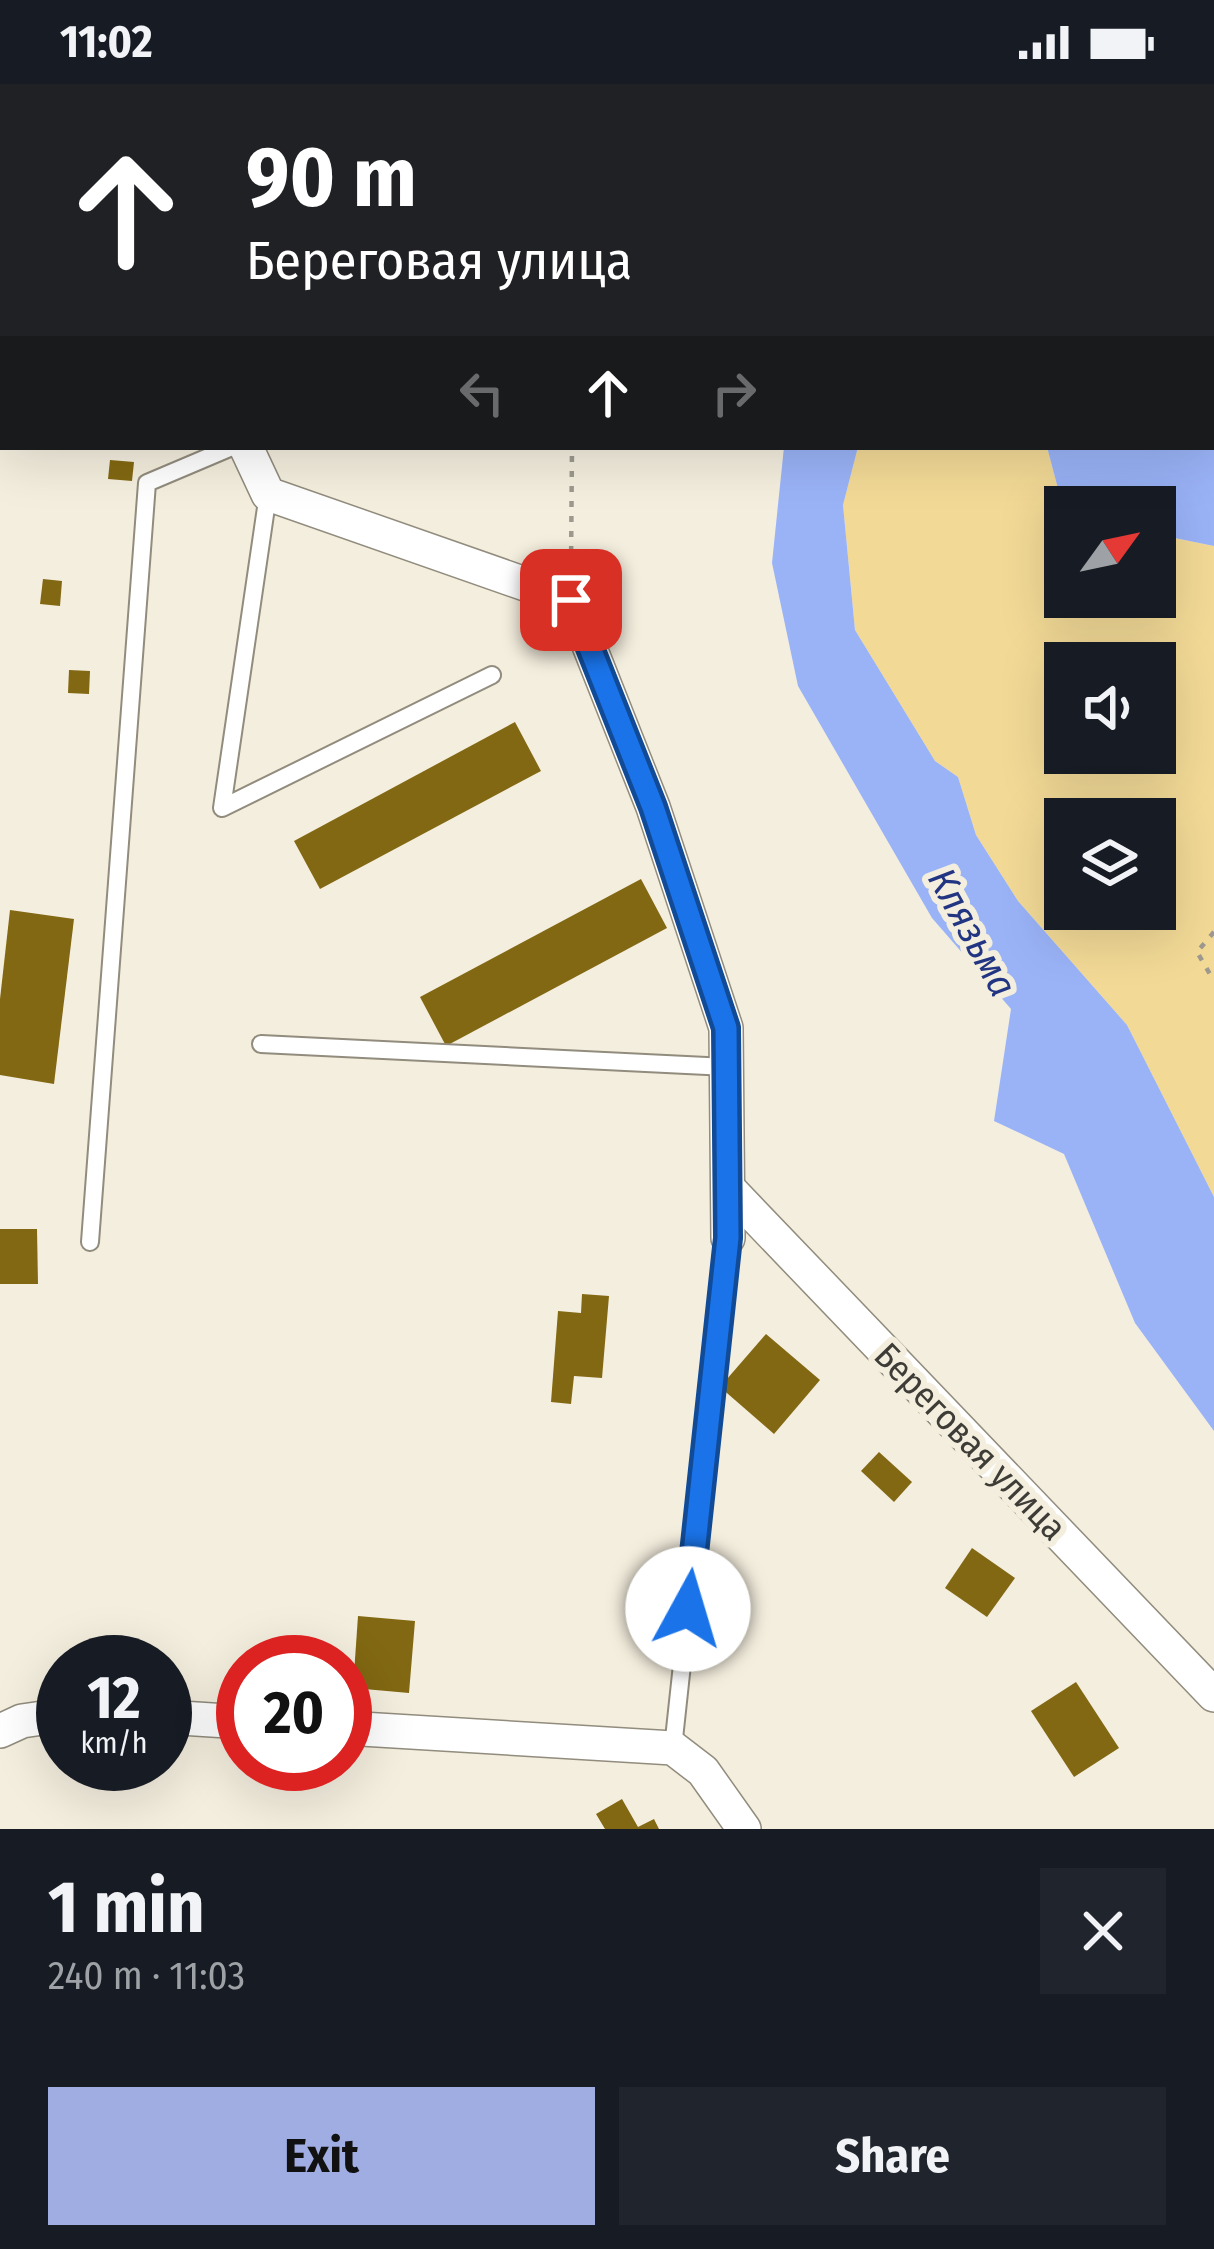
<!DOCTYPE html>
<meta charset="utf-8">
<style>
:root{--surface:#171b24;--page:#20242c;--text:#f1f3f6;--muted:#9ea1a6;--accent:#9fade2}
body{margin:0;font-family:"Fira Sans Condensed",sans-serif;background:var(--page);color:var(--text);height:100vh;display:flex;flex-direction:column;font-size:45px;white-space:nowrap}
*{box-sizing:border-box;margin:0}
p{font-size:39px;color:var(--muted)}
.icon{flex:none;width:66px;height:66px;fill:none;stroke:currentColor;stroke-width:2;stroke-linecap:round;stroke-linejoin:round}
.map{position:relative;height:1745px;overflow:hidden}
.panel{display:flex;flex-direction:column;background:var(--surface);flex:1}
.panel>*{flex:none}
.banner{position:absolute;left:0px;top:0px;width:1215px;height:366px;box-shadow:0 12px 48px #0002;background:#202124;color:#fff;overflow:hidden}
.needle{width:78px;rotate:57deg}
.buttons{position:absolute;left:1044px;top:402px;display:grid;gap:24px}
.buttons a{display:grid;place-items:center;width:132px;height:132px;border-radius:0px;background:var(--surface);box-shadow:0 12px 48px #0002;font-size:60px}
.speed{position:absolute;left:36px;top:1551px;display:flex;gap:24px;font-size:60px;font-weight:700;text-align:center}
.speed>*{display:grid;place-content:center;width:156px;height:156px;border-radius:50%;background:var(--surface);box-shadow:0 12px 48px #0002;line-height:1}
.speed small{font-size:30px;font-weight:400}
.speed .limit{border:18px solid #d22;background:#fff;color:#111}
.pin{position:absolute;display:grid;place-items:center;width:102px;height:102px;color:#fff;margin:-51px;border-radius:24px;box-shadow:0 6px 18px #0006}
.me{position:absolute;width:132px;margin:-66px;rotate:6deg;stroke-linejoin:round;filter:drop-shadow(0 0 9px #0008)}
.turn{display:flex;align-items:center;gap:42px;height:252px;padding:0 48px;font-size:54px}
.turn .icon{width:156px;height:156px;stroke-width:2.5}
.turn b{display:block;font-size:84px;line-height:102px}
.lanes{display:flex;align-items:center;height:114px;padding:0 48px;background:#0003;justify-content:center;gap:60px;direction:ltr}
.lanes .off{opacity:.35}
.round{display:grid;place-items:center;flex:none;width:126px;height:126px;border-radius:0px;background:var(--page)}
.head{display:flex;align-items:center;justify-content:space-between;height:204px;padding:0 48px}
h1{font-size:72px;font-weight:700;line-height:90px}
.button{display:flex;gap:24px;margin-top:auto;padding:24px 48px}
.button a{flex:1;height:138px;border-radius:0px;background:var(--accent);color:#111;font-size:48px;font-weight:700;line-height:138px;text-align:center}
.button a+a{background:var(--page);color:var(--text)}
.status{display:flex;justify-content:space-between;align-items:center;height:84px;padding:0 60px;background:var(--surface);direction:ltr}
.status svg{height:33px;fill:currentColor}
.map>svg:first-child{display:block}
</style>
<div class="status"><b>11:02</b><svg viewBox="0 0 49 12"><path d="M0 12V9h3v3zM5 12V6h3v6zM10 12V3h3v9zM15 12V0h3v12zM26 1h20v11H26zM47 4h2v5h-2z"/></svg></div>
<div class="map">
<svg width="1214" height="1745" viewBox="0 0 1214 1745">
<rect width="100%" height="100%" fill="#f4eede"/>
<path fill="#eae2cb" d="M0,0H279L3,3L0,129Z"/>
<path fill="#f2d996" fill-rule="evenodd" d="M858,363H1047L1061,416L1079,423H1065V513H1155V450L1214,462V1113L1127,941L1018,817L976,751L958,693L935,677L855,546L843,421ZM1065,579H1155V669H1065ZM1065,735H1155V825H1065Z"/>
<g fill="#9ab3f7">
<path d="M1050,0H1214V186L1212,3Z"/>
<path d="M1214,282V462L1155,450V423H1079L1061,416L1047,363H1212Z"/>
<path d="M784,363H858L843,421L855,546L935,677L958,693L976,751L1018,817L1127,941L1214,1113V1347L1135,1239L1064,1070L994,1037L1011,925L932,834L798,602L772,479Z"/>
</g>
<g fill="#826812">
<path d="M110,376L134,378L132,397L108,395Z"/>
<path d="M43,495L62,497L60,522L40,520Z"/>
<path d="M69,586L90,587L89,610L68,609Z"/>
<path d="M515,638L541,687L320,805L294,757Z"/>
<path d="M641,795L667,844L446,962L420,913Z"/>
<path d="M10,826L74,835L54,1000L0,991V915Z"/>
<path d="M0,1145H37L38,1200H0Z"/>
<path d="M582,1210L609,1212L602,1294L574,1292L571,1320L551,1318L558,1227L581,1229Z"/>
<path d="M766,1250L820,1296L774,1350L720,1303Z"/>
<path d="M879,1368L912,1398L894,1418L861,1387Z"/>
<path d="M972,1464L1015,1494L987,1533L945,1504Z"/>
<path d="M358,1532L415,1537L409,1609L353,1604Z"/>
<path d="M1076,1598L1119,1664L1074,1693L1031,1627Z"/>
<path d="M622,1715L638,1743L654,1735L659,1745H605L596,1730Z"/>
</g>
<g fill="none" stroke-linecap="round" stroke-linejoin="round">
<g stroke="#918c7d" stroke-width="20">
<g id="service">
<path d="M268,410L222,724L492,591"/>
<path d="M261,960L727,983"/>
<path d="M90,1158L147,399L232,363"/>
<path d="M673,1664L728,1154"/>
</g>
</g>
<g stroke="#918c7d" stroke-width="36">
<g id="minor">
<path d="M541,3L547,0"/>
<path d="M0,158L3,157"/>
<path d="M246,363L268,410L571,516L653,723L726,944L728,1154"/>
<path d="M728,1104L1214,1611"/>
<path d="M165,1633L243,1638"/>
<path d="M345,1644L673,1664L703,1687L744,1745"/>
<path d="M0,1647L22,1637L63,1631"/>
</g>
</g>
<g stroke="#9d998e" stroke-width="4.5" stroke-dasharray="6 9" stroke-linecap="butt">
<path d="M571,483L572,363"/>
<path d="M1214,848L1197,868L1214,897"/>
</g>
<use href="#service" stroke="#fff" stroke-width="16"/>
<use href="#minor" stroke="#fff" stroke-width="33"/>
</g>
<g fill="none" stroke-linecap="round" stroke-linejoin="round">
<g stroke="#114b97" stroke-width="30">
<path id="route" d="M571,516L653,723L726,944L728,1154L688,1525"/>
</g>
<use href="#route" stroke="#1a73e8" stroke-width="21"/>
</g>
<g text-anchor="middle" stroke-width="12" stroke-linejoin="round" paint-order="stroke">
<g font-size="36" fill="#3e3c36" stroke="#f4eede">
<text transform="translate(971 1357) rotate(46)" y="13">Береговая улица</text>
</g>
<g font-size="39" font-style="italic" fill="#223582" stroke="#f4eede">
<text transform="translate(973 848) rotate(61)" y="14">Клязьма</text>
</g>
</g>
</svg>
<div class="buttons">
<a><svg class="needle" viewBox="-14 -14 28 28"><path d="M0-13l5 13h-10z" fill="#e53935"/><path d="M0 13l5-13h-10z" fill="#9ea1a6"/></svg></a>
<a><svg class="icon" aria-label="sound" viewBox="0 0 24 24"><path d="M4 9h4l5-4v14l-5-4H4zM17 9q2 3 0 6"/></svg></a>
<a><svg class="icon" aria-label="layers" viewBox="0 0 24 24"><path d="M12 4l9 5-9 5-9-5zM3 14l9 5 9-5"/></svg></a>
</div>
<div class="speed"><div>12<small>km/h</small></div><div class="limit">20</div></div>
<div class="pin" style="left:571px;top:516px;background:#d93025"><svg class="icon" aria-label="arrive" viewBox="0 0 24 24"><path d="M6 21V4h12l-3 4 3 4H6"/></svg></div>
<svg class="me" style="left:688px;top:1525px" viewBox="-20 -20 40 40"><circle r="19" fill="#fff"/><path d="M0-13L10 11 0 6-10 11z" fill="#1a73e8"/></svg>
<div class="banner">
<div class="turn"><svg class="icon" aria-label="ahead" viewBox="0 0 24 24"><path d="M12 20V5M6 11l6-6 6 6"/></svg><div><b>90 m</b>Береговая улица</div></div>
<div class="lanes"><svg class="icon off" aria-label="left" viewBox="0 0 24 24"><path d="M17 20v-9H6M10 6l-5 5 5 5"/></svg><svg class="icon" aria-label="ahead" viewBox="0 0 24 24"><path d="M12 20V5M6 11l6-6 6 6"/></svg><svg class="icon off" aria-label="right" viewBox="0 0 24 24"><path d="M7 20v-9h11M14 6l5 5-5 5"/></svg></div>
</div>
</div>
<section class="panel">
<div class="head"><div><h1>1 min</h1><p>240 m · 11:03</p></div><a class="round"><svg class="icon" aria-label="close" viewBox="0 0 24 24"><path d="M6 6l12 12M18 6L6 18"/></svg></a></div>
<div class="button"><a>Exit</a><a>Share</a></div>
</section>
